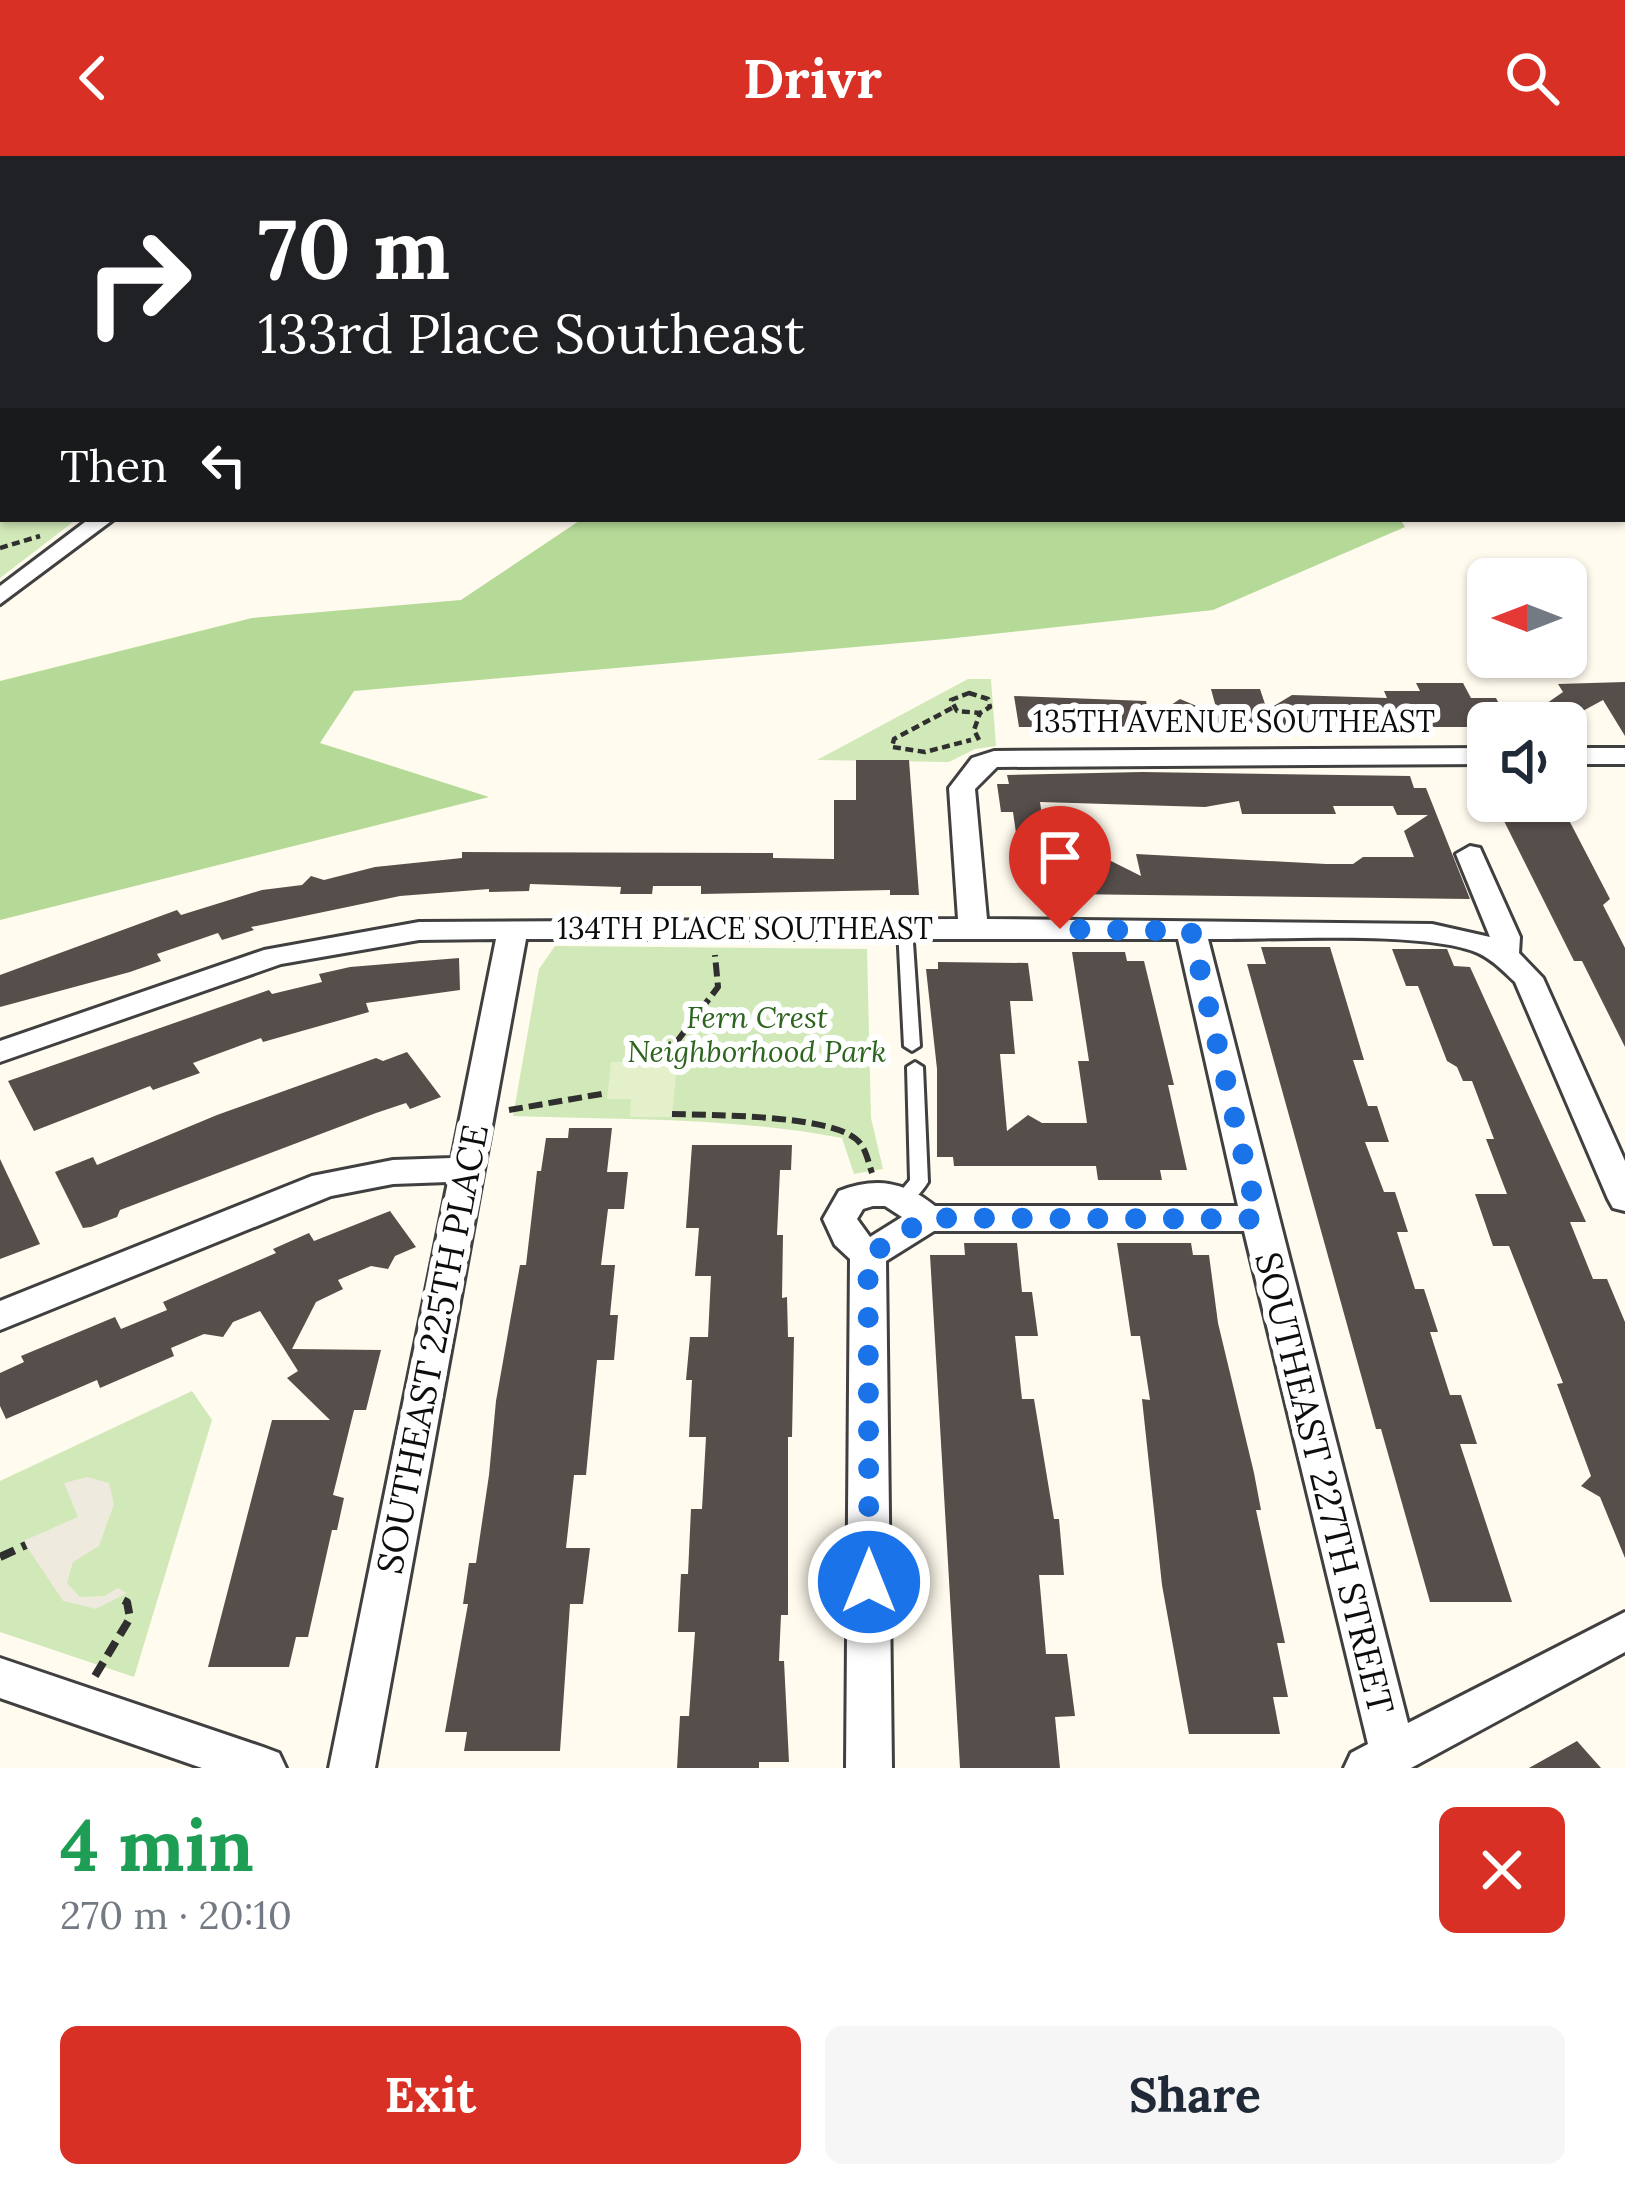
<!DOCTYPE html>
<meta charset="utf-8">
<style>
:root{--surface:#fff;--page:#f6f6f7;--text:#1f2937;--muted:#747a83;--accent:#d93025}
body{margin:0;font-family:Lora,serif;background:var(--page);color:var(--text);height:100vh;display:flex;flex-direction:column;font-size:45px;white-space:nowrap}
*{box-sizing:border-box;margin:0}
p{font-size:39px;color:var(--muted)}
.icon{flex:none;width:66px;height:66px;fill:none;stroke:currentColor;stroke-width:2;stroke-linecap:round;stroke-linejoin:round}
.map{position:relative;height:1612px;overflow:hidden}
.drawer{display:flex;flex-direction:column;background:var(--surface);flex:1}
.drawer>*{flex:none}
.guide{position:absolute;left:0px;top:0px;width:1626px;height:366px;box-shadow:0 3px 9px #0004;background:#202124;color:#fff;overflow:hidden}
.needle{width:78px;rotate:270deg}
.buttons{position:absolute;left:1467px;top:402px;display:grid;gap:24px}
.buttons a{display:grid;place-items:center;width:120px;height:120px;border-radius:18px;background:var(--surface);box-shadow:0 3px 9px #0004;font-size:60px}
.pin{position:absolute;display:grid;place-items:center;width:102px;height:102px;color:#fff;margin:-123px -51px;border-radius:50% 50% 50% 0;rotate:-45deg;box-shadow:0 0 12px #0007}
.pin .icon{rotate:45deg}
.me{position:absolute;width:132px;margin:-66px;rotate:0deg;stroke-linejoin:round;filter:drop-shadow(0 0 9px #0008)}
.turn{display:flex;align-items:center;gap:42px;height:252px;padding:0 60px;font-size:54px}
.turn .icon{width:156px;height:156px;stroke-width:2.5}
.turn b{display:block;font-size:84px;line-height:102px}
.then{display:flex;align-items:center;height:114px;padding:0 60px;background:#0003;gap:24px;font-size:45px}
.round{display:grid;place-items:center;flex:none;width:126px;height:126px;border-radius:18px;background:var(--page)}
.summary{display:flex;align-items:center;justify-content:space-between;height:204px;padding:0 60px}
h1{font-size:72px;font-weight:800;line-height:90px;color:#1e9e55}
.action{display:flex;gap:24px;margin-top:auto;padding:24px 60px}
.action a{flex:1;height:138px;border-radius:18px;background:var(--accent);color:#fff;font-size:48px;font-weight:800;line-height:138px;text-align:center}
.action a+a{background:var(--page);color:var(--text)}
header{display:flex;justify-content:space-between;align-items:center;height:156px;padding:0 60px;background:var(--accent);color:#fff;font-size:54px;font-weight:800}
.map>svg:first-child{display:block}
</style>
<header><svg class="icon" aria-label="back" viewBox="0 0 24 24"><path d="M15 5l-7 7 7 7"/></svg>Drivr<svg class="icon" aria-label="search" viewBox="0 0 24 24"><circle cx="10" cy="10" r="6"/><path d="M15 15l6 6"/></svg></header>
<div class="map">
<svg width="1625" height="1612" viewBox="0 0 1625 1612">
<rect width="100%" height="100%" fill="#fffbee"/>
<g fill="#d1e9b8">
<path d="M1236,0H1625V135L1623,3Z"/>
<path d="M0,126L3,363H77L0,422Z"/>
<path d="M968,523H991L996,590L975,593L949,606L817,604Z"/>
<path d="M555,790L867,793L871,962L883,1013L854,1018L842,982C730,961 627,964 513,960L539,813Z"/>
<path d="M192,1235L212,1264L134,1521L0,1476V1325Z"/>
</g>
<path fill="#b5d997" d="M582,363H1400L1405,371L1213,454L946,483L354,535L320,587L489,641L0,764V525L252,462L461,444Z"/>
<path fill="#e3f0c9" d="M611,906H677L672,961H630L631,943H607Z"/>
<path fill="#eeeadd" d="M87,1321L109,1327L114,1348L99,1390L73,1406L67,1427L80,1441L104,1440L118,1432L127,1437L96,1453L63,1445L23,1385L78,1361L64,1327Z"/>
<g fill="#564e4a">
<path d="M1625,526V580L1603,544L1568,563L1540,552L1563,536L1558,528Z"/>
<path d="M1416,527H1463L1471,542H1496L1509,567H1488V571H1019L1014,540L1146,545L1150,563L1180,543L1218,559L1211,533H1260L1267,554L1292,539L1387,542L1384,535H1420Z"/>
<path d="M856,604H909L919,739H890V734L701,738V730H653L652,738H620L621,731L530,728L529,735L489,736V733L400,740L251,771L254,774L222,784L218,777L157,798L161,805L130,816L0,851V819L177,754L181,759L262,734L302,729L311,720L324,724L375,711L462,702V696L773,697V702L834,703V644H856Z"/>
<path d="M1142,616L1410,620L1414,632H1426L1470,743L1062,738L1057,705H1090L1099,699L1141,720L1136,698L1326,708H1353L1363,701H1414L1404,675L1428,659H1397L1393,650H1333L1336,658H1242L1239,645L1205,651L1040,646L1045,680L1017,684L1013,656H1001L997,628H1009L1007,619Z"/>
<path d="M1494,645H1559L1610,743L1603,749L1625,792V891L1582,805H1574Z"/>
<path d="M1261,791H1330L1364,904H1353L1368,950H1377L1389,986H1365L1384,1036H1395L1408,1076H1397L1415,1133H1424L1438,1176H1430L1450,1239H1461L1477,1288H1460L1512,1446H1430L1381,1273H1376L1247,808H1266Z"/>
<path d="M1392,793H1447L1454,810L1470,811L1586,1066H1570L1593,1123H1607L1625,1166V1402L1600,1341L1581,1330L1591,1320L1557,1228L1563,1227L1509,1090H1493L1475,1038H1507L1486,983H1494L1472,925H1463L1457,911L1447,905L1418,830H1406Z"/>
<path d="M1072,796H1125L1127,805H1144L1174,929H1168L1187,1014H1160L1162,1024H1098L1096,1010H954L953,1001H937V913L926,813H938V806L1028,807L1033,845H1010L1015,898H1000L1007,975L1028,959L1042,967H1087L1078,905H1089Z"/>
<path d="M459,802L460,834L366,847L369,856L263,886L261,882L193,907L200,917L153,934L150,930L34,975L8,925L269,834L272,838L322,826L319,818L350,811Z"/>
<path d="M407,896L441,941L410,953L406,947L376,957L120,1054L117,1061L91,1071L83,1072L55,1016L93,1001L97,1009L217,959L376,902L383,905Z"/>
<path d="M569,972H612L607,1016H628L624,1053H608L601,1109H615L610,1159H618L614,1204H597L586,1319H574L566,1392H590L583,1448H570L560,1595H464L467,1576H445L468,1448H463L469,1407H476L489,1319L496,1245L520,1109H526L537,1015H541L546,982H568Z"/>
<path d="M692,989H792L791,1014H780L777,1079H783L782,1142L787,1141L788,1181H794L792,1281H788V1459H781L779,1505H784L789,1606H759V1612H677L680,1560H689L695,1476H678L681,1418H688L691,1353H702L706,1281H689L692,1224H686L690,1181H708L711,1120H695L699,1072H686Z"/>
<path d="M0,1003L40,1088L0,1103Z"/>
<path d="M390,1055L416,1091L395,1100L388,1113L371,1110L338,1124L343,1133L316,1146L292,1193L381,1194L366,1254H354L333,1339L344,1342L337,1374H332L308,1481H296L289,1511H208L272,1264H330L287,1222L298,1215L260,1155L233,1166L223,1181L204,1178L171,1192L174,1200L100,1232L97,1224L6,1263L0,1250V1217L24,1206L21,1200L115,1161L121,1173L167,1154L163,1146L276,1097L273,1093L309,1077L314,1085Z"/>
<path d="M964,1087H1017L1022,1136H1032L1038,1180H1015L1022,1243H1034L1054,1363H1059L1064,1419H1039L1046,1498H1067L1075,1560L1055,1561L1060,1612H960L930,1099H965Z"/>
<path d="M1117,1087H1191L1193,1099H1209L1218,1167L1254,1317L1261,1354H1256L1285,1487H1277L1288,1541H1273L1280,1578H1189L1162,1429L1142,1243L1150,1244L1140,1180H1131Z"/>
<path d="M1577,1585L1601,1612H1529Z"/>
</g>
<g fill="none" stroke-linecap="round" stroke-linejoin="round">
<g stroke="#404040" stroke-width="6">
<g id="service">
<path d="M905,768L912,772L920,890L912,895L904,890L898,772Z"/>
<path d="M915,906L923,911L928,1026C921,1037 911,1050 898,1046L895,1042L910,1024L907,911Z"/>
</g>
</g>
<g stroke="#404040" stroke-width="6">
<g id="minor">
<path d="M89,363H114L0,448V430Z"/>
<path d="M1488,592V608L997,611L975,633L987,763L1432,768L1490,781L1456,698L1470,690L1480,692L1520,781L1519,797L1543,822L1625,1005V1055L1613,1052L1608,1043L1515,826C1503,815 1493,804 1478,797C1426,774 1272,784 1208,783L1408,1567L1625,1456V1496L1411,1612H1344L1351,1597L1368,1588L1244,1075H934L886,1105L892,1612H846L850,1103L835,1089L823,1063L839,1035C875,1021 904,1025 935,1050H1238L1178,783H526L375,1612H329L448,1026L393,1028L331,1040L0,1174V1145L312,1020L393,1004L452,1002L496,783L419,784L281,808L0,906V885L264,794L419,766L958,763L949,632L972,602L994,595ZM873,1050H885L902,1061L870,1081L857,1063L863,1053Z"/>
<rect x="1566" y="592" width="59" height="16"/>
<path d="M0,1502L263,1591L279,1597L286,1612H202L0,1542Z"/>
</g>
</g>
<g stroke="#2f2f2f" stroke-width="4.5" stroke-dasharray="8 4.5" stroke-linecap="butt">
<path d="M0,392L40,380"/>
<path d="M969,537L988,543L990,551L980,557L957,555L951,544Z"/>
<path d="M952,552L894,583L892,591L925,596L971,584"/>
<path d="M979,584L974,574L980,557"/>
</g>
<g stroke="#2f2f2f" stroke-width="6" stroke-dasharray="14 6" stroke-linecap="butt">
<path d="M671,906L678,884L718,831L715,799"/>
<path d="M509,954L607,937"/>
<path d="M672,958C711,959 828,959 856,983C866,991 868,1006 872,1017"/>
</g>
<g stroke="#2f2f2f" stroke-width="8" stroke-dasharray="16 8" stroke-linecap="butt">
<path d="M0,1401L26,1389"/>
<path d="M95,1520L130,1462L127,1446L121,1443"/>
</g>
<use href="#service" fill="#fff" fill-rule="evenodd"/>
<use href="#minor" fill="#fff" fill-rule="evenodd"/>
</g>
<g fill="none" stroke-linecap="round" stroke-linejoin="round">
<path stroke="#1a73e8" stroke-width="21" stroke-dasharray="0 37.8" d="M869,1426L868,1100L927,1062L1258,1063L1191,775L1060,773"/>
</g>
<g text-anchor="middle" stroke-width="12" stroke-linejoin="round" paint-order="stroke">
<g font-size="30" fill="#0d0d0d" stroke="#fff">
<text x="1234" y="576">135TH AVENUE SOUTHEAST</text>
<text x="745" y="783">134TH PLACE SOUTHEAST</text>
</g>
<g font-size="30" font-style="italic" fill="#2d641e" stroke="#fff">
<text x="757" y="872">Fern Crest<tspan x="757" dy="34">Neighborhood Park</tspan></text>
</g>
<g font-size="36" fill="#0d0d0d" stroke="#fff">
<text transform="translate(432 1193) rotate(-79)" y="13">SOUTHEAST 225TH PLACE</text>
<text transform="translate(1325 1327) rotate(76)" y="13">SOUTHEAST 227TH STREET</text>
</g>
</g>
</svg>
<div class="buttons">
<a><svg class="needle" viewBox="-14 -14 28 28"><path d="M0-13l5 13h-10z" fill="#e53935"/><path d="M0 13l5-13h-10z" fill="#747a83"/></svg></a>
<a><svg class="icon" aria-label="sound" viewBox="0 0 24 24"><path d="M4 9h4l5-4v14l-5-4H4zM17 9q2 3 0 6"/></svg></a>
</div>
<div class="pin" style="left:1060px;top:773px;background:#d93025"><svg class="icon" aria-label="arrive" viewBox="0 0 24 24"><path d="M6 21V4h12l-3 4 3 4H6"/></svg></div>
<svg class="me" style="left:869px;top:1426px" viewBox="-20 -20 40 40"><circle r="17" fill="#1a73e8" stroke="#fff" stroke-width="3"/><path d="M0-11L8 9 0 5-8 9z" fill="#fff"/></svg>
<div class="guide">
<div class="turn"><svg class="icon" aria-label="right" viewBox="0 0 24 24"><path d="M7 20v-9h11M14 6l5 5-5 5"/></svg><div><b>70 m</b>133rd Place Southeast</div></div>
<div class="then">Then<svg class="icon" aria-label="left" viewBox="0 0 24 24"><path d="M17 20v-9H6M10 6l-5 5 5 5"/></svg></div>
</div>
</div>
<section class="drawer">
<div class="summary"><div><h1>4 min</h1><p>270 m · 20:10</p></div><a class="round" style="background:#d93025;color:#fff"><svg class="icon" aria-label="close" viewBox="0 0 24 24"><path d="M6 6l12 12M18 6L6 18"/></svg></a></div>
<div class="action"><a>Exit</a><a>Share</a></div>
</section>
